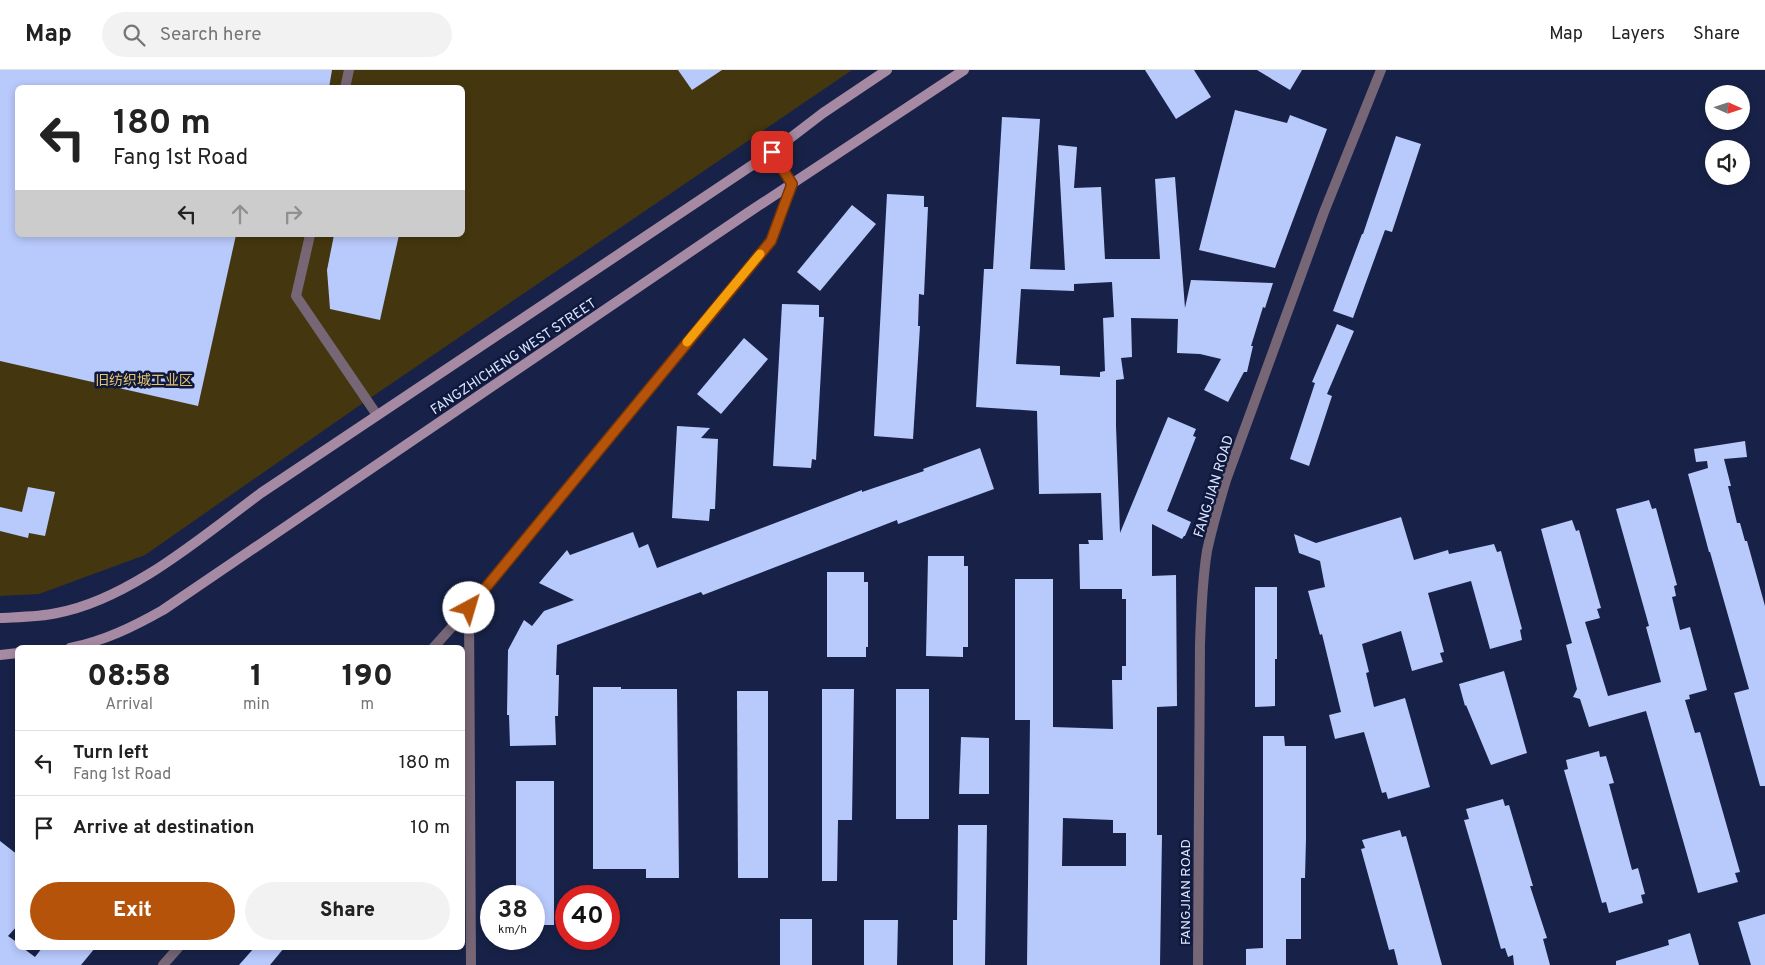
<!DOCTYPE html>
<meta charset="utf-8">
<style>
:root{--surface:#fff;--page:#f2f2f2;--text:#222;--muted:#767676;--line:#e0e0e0;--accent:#b45309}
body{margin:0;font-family:Overpass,"Noto Sans SC",sans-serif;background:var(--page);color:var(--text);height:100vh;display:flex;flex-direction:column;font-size:19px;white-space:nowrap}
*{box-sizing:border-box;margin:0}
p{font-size:16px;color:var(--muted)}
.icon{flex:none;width:28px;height:28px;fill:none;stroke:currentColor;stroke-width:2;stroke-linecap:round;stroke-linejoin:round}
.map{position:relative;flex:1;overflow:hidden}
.drawer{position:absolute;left:15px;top:575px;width:450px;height:305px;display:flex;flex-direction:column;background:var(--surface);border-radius:8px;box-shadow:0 2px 8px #0003}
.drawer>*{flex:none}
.top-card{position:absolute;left:15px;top:15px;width:450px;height:152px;border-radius:8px;box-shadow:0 2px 8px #0003;background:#fff;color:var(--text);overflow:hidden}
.needle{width:32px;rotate:93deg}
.tools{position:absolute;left:1705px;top:15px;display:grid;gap:10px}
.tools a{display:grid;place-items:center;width:45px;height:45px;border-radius:50%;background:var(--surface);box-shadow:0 2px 8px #0003;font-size:25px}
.speed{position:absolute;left:480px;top:815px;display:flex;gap:10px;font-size:25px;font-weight:700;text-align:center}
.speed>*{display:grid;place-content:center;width:65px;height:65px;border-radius:50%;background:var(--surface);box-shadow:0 2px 8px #0003;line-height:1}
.speed small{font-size:12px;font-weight:400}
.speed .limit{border:8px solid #d22;background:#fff;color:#111}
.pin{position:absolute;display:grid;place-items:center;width:42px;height:42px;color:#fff;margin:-21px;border-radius:10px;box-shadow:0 2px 8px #0006}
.me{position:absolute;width:55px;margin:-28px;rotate:39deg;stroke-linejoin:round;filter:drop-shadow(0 0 4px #0008)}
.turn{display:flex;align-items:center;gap:18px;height:105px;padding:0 15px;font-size:22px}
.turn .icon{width:65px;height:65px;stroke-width:2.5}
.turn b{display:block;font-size:35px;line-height:42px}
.lanes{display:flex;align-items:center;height:48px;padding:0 15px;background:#0003;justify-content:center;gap:25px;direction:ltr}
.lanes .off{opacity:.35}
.eta{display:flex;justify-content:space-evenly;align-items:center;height:85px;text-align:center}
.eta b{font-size:30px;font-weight:800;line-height:35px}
.action{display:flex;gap:10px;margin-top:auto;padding:10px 15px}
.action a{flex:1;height:58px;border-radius:30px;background:var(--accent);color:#fff;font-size:20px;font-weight:800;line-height:58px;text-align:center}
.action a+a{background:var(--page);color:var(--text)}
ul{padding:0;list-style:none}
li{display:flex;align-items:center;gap:15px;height:65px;padding:0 15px;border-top:1px solid var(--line)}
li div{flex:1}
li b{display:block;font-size:19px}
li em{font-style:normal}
header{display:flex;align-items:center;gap:30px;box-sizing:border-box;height:70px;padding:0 25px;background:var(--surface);border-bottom:1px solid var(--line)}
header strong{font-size:24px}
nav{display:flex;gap:28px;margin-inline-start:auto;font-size:18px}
.search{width:350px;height:45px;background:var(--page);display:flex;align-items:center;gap:12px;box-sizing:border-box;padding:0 18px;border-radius:28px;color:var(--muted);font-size:19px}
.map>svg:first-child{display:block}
</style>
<header>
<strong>Map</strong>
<div class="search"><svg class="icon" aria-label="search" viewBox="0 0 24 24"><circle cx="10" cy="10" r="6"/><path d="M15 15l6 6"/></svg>Search here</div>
<nav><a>Map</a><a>Layers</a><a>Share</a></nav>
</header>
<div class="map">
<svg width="1765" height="895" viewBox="0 0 1765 895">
<rect width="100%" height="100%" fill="#182248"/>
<path fill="#44370f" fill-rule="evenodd" d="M0,0H852L373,326L145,485L39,524L0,526ZM18,18H462V165H18Z"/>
<g fill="#b8c9fb" fill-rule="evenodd">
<path d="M0,0H332L329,18H18V165H236L198,336L0,291Z"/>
<path d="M678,0H722L692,20Z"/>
<path d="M1145,0H1194L1211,27L1176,49Z"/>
<path d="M1257,0H1302L1290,20Z"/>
<path d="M1235,40L1287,53L1290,45L1327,59L1275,198L1199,180Z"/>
<path d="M1002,47L1040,49L1030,199L1065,200L1058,75L1077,77L1074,118L1101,117L1105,189H1160L1155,109L1175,107L1185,238L1191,210L1273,213L1265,238L1263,237L1251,276H1253L1247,302H1244L1228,332L1204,320L1221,289L1200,284L1177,283L1178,249L1131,248L1132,287L1121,288L1124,309L1116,310V356L1120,463L1168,347L1196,359L1193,366L1196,367L1167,441L1191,452L1185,466H1184L1182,469L1152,454V506L1176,505L1177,636L1157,637V765H1162L1160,895H1027L1030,650H1015V509H1053V657L1113,659L1112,610H1122V596H1126V529H1122V519H1080L1079,474H1089L1088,470H1103L1101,423L1039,424L1037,341L976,337L984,199H993ZM1112,212L1114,247L1103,248L1105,301L1100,302V307L1060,305V296L1016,294L1021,219L1074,221V214ZM1063,748L1113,750V763H1126V796H1062Z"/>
<path d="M1396,66L1421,74L1392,162L1385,160L1353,248L1333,241L1362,164H1363Z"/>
<path d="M887,124L924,126V137H928L924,225L919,224L918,256H920L913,369L874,366Z"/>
<path d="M852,135L876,154L820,221L797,202Z"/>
<path d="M334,165H399L380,250L330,239L327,200Z"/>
<path d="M782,234L819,235V247H824L816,390L812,389L811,398L773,396Z"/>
<path d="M1337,254L1354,261L1327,324L1332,326L1309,396L1290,389L1315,313L1312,312Z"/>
<path d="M744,268L768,289L721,344L697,324Z"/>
<path d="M677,356L710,358L701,368L718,369L715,439H710L709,451L672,448Z"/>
<path d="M1745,371L1747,387L1724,389L1731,416H1728L1737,453H1740L1745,471H1747L1765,536V716H1760L1734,623L1749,619L1710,482H1709L1688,404L1708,398L1707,391L1696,392L1694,379Z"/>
<path d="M980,378L994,419L898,454L897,450L703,525L701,522L557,575L556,605H559L558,646H555L556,675L510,676L509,645H507L508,580L524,550L532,556L544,541L574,530L539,513L567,480L570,485L633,462L639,478L648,474L657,498L862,420V422L924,401L923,399Z"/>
<path d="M28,417L55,422L45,466L29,463L28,468L0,461V437L22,442Z"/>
<path d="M1649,430L1652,439L1656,438L1677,515L1674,516L1676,526L1672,527L1680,560L1690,557L1707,620L1689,625L1690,629L1685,630L1695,663L1700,662L1740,802L1735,803L1738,812L1698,823L1646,641L1589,657L1580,629L1573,627L1577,619L1566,575L1572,573L1541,459L1572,450L1576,461L1579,460L1601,538L1597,539L1600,548L1585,552L1608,626L1661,612L1646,557L1649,556L1616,439Z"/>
<path d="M1401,447L1414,490L1448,480L1449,484L1494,474L1497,482L1501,481L1506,500L1522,559L1520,560L1522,570L1490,579L1471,511L1428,523L1444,582L1440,583L1443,592L1412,601L1401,561L1362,574L1369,602L1366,603L1374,637L1405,628L1430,717L1388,729L1386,722L1382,723L1364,662L1335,669L1329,645L1341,642L1322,564L1320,565L1308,521L1325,517L1320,491L1299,483L1294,464L1316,473Z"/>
<path d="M928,486H964V496H968V577H963V587L926,586Z"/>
<path d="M827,502H864V512H868V577H866V587H827Z"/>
<path d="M1255,517H1277V589H1275V636L1255,637Z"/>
<path d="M1504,601L1527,683L1491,695L1466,635L1465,636L1459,614Z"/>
<path d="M593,617H621V619H677L679,808H646V799H593Z"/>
<path d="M822,619H854L852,750H838L837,811H822Z"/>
<rect x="896" y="619" width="33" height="130"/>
<path d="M737,621H768V808H738Z"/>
<path d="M1263,666H1284L1285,676H1306V769L1305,808H1301V869H1286V895H1246V879L1263,878Z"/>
<path d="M961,667L989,668V724H959Z"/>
<path d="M1599,681L1600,687L1606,686L1614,713L1609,714L1632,800L1638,798L1645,824L1641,825L1643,833L1609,843L1606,832L1602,833L1564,700L1568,699L1566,690Z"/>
<path d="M516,711H554V855H534V826H516Z"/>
<path d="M1503,729L1505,736L1509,735L1533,816H1530L1547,868L1543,869L1550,895H1514L1513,885L1508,887L1505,878L1501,879L1480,805L1464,750L1469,749L1466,739Z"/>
<path d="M958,755H987L985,895H953V850H957Z"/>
<path d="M1400,760L1402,767L1406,766L1442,895H1398L1394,879L1389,880L1361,779L1365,778L1362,770Z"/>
<path d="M0,771L18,785V855L8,866L18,873V878H23L35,887L42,878H95L81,895H0Z"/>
<path d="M1765,844V895H1751L1738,852Z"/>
<rect x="780" y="849" width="32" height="46"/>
<path d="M864,850H898L897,895H864Z"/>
<path d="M1690,863L1699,895H1616V891L1669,875L1668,870Z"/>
<path d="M254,878H284L270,895H239Z"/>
</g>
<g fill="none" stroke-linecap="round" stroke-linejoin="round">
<g stroke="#776675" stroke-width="10">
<path d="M345,18L349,0"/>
<path d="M310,165L296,226L377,345"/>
</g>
<g stroke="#776675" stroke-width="10">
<path d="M433,578L469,538"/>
<path d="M163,895L178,878"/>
<path d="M471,895L469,538L771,171L792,114L772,82"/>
<path d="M1198,895L1200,574C1201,543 1202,512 1207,481C1212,457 1219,434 1226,410L1324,142L1381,0"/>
</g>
<g stroke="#a68aa3" stroke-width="10">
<path d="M0,548C19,547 39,547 57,543C129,530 203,466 261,423L772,82L823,43L887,0"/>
<path d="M70,578C104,571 133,557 163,540L746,144L964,0"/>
<path d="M0,585L18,583"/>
</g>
</g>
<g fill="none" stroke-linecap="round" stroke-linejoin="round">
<g stroke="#753606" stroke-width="12">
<path id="route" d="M469,538L771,171L792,114L772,82"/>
</g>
<use href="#route" stroke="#b45309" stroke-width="9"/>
<path stroke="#f59e0b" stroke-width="9" d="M687,272L760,184"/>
</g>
<g text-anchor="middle" stroke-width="5" stroke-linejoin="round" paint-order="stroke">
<g font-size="14" fill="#dce5fe" stroke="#0f183d">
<text transform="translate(513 286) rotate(-34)" y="5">FANGZHICHENG WEST STREET</text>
<text transform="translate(1213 416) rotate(-73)" y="5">FANGJIAN ROAD</text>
<text transform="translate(1185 822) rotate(-90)" y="5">FANGJIAN ROAD</text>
</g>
<g font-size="14" fill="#e5c469" stroke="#0f183d">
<text x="144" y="315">旧纺织城工业区</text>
</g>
</g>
</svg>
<div class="tools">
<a><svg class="needle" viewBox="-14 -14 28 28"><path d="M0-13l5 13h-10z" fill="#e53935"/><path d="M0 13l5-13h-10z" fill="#767676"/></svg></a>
<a><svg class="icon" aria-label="sound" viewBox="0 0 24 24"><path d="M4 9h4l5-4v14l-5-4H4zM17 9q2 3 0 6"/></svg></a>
</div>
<div class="speed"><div>38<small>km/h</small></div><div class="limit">40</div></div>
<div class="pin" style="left:772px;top:82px;background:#d93025"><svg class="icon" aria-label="arrive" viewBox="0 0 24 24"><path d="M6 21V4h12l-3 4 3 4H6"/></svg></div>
<svg class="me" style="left:469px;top:538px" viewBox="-20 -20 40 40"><circle r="19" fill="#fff"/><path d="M0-13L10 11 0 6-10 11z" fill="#b45309"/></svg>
<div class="top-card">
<div class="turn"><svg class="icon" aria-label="left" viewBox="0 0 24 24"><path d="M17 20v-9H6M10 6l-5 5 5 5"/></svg><div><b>180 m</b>Fang 1st Road</div></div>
<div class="lanes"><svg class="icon" aria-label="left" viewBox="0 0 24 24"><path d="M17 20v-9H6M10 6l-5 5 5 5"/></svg><svg class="icon off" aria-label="ahead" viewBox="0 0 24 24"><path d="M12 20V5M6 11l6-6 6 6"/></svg><svg class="icon off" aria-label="right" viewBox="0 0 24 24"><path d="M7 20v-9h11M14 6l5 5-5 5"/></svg></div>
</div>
<section class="drawer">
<div class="eta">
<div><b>08:58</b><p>Arrival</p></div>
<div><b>1</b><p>min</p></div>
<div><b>190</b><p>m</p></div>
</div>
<ul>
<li><svg class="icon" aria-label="left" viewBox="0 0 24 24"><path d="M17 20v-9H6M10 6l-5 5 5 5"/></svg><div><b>Turn left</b><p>Fang 1st Road</p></div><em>180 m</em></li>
<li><svg class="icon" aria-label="arrive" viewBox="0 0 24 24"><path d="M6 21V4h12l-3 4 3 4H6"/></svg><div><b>Arrive at destination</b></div><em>10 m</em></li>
</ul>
<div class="action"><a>Exit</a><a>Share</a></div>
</section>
</div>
